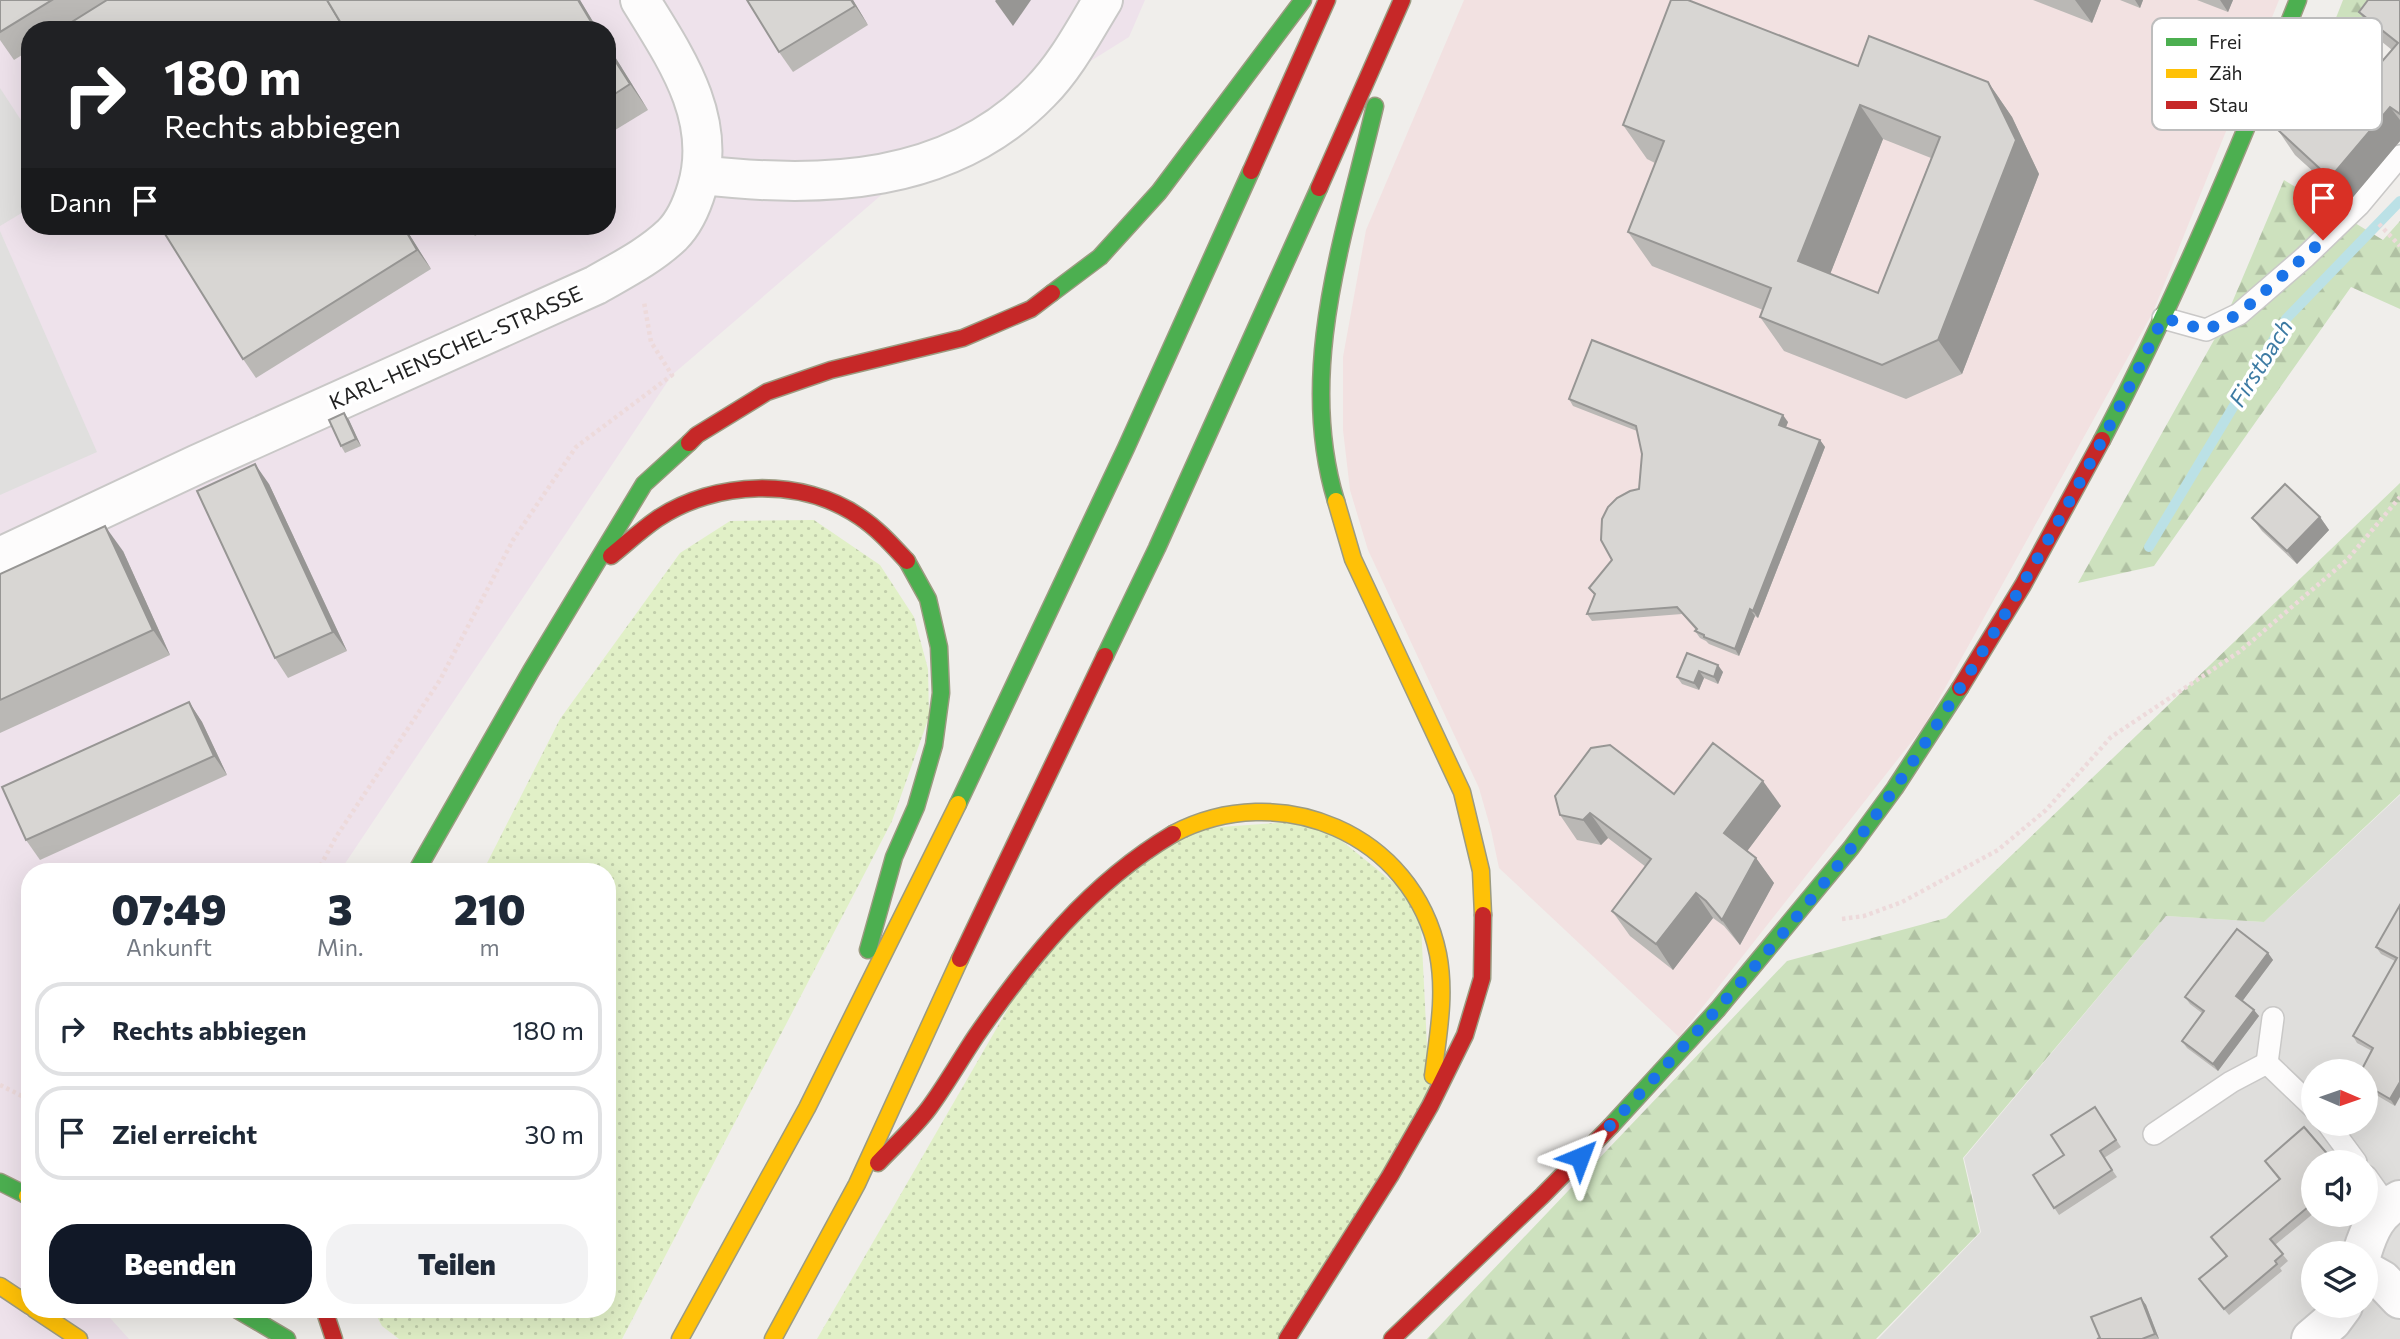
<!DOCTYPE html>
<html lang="de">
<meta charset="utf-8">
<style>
:root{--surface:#fff;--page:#f2f2f3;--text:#1f2937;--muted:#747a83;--line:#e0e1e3;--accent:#111827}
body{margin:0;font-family:Commissioner,sans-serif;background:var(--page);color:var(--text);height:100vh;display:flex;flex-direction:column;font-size:26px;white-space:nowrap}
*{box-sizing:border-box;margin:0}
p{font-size:23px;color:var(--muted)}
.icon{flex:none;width:38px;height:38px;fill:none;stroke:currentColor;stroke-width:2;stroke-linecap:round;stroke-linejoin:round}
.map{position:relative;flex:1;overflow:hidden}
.panel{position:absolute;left:21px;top:863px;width:595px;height:455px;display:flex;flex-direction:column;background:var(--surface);border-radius:28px;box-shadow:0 7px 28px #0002}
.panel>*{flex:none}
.guide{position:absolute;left:21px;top:21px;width:595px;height:214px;border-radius:28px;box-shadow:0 7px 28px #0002;background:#202124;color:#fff;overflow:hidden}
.needle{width:46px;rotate:92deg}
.buttons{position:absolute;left:2301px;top:1059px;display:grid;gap:14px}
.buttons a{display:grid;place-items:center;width:77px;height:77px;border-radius:50%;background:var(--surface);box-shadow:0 7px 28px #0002;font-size:35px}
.pin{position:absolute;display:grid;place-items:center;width:60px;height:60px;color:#fff;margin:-72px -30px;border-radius:50% 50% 50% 0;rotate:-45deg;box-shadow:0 0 7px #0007}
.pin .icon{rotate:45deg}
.me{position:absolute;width:77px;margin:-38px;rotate:44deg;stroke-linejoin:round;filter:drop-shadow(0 0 5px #0008)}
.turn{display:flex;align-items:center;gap:24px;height:147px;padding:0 28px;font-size:32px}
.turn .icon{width:91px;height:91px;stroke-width:2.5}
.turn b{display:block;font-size:49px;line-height:60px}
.then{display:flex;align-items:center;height:66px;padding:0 28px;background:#0003;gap:14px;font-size:26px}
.eta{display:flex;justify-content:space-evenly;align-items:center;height:119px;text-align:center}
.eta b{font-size:42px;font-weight:800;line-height:49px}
.primary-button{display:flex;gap:14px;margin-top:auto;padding:14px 28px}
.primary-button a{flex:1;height:80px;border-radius:28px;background:var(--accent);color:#fff;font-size:28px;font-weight:800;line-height:80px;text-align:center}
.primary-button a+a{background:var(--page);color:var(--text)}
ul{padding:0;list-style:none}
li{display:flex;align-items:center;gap:21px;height:94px;margin:0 14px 10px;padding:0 14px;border:4px solid var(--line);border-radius:28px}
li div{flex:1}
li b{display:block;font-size:26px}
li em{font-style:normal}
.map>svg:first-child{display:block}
</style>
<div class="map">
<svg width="2400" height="1339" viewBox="0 0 2400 1339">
<defs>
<pattern id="grass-dots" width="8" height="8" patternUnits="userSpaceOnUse" patternTransform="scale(1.75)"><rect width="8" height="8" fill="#e1f0c7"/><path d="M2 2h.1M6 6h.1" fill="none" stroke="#c1ceab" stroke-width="1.8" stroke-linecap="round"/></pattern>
<pattern id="forest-firs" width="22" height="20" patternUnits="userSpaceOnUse" patternTransform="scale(1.75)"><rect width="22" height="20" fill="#cde1be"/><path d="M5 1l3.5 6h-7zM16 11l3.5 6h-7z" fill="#b0c1a3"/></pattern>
</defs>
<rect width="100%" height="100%" fill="#f0eeeb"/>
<path fill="#dfdedc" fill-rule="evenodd" d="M2400,795V1339H1878L1981,1232L1964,1158L2166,916L2264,922ZM2314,1071H2366V1124H2314ZM2314,1162H2366V1214H2314ZM2314,1253H2366V1306H2314Z"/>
<path fill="#f2e1e1" d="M1464,0H2279L2153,312L1924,726L1679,1037L1499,868L1491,830L1479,788L1368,550L1350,490L1343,430V357L1366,230Z"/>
<path fill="#eee2eb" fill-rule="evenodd" d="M0,0H1145L1129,37L893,185L672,375L340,871L30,872V1309H102L129,1339H0ZM30,30H607V226H30Z"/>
<g fill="url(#grass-dots)">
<path d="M814,520L880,565L914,617L928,669L929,717L892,821L622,1339H399L382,1326L373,1309H607V872L483,871L560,719L680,553L730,521Z"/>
<path d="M1316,820L1420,904L1430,1106L1287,1339H817L1043,948L1180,830Z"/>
</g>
<g fill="url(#forest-firs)">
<path d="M2343,0H2387L2372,26L2332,28Z"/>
<path d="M2284,180L2383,240L2400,221V309L2351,287L2154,566L2078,583L2223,324Z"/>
<path d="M2400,483V794L2264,922L2166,916L1963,1158L1980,1232L1876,1339H1427L1787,961L1946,918Z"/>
</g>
<g fill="#e0dfde">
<path d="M0,88L30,134V208L0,226Z"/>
<path d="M0,231L97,452L0,495Z"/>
</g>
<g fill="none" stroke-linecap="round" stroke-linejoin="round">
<path stroke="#bbe1e6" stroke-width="10" d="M2149,547L2286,319L2400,201"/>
<g stroke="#c9c8c7" stroke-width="24">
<g id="lane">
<path d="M2163,318L2206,330L2239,314L2305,257L2359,205L2400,156"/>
<path d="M2267,1063L2273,1018"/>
<path d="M2328,1124L2356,1162"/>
<path d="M2154,1134L2231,1082L2267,1063L2314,1108"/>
<path d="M2366,1176L2388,1207"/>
</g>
</g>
<g stroke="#c9c8c7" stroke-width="42">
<g id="street">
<path d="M701,175C821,189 950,185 1040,92C1066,66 1084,31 1103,0"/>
<path d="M0,557L198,464L596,285C622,270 650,256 672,235C685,222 692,205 697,188C718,118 675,57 640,0"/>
<path d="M2362,1253C2369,1230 2377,1211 2400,1200"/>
<path d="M2366,1271L2382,1280L2400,1299"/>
<path d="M2311,1339L2332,1321L2343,1306"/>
</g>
</g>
<g stroke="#9c9b81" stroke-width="19">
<g id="fast">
<path d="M1052,293L1100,257L1159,192L1303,0"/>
<path d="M2102,440C2177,297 2239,149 2298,0"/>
<path d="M1336,501C1296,370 1345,234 1375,106"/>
<path d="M1105,656L1157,548L1319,188"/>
<path d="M958,804L1126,448L1251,171"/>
<path d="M416,872L531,671L644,484L689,443"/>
<path d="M868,950L894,857L916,807L934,745L941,693L939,647L928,599L907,561"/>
<path d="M1611,1126L1718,1009L1851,848L1895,788L1960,688"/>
<path d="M0,1182L30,1197"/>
<path d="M236,1309L287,1339"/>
</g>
</g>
<g stroke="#9c9b81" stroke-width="19">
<g id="slow">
<path d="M1336,501L1353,559L1462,792L1481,871L1483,915"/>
<path d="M1173,834C1279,778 1413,833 1438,954C1446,995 1438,1035 1433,1076"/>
<path d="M27,1196L30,1195"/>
<path d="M0,1286L30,1306"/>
<path d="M34,1309L79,1339"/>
<path d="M680,1339L807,1108L958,804"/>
<path d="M773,1339L857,1184L960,959"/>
</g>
</g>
<g stroke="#9c9b81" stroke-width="19">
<g id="jam">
<path d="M1251,171L1327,0"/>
<path d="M1319,188L1402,0"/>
<path d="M689,443L697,435L767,392L831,370L963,338L1031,309L1052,293"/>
<path d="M611,556C626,544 641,530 657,519C715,480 802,477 860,517C878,529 892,545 907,561"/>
<path d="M1960,688L2023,585L2102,440"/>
<path d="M960,959L1105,656"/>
<path d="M878,1163C895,1145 914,1128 929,1108C946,1085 960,1060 976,1036C1030,958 1090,883 1173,834"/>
<path d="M324,1309L334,1339"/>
<path d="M1287,1339L1390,1176L1430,1106L1465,1035L1482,978L1483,915"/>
<path d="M1392,1339L1543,1195L1611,1126"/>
</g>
</g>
<g stroke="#eddadb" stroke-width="4.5" stroke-dasharray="3.5 3.5" stroke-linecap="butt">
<path d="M2379,224L2400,246"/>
<path d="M317,872L336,837L440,680L513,540L576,447L672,375L651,342L644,302"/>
<path d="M1842,919L1864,916L1902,902L1998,850L2046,810L2111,737L2239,652L2347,560L2400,497"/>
<path d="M0,1085L30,1100"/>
</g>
<use href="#lane" stroke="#fdfcfc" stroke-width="21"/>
<use href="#street" stroke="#fdfcfc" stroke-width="38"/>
<use href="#fast" stroke="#4caf50" stroke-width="16"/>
<use href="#slow" stroke="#ffc107" stroke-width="16"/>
<use href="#jam" stroke="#c62828" stroke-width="16"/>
</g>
<g fill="#bab8b5" fill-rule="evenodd">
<path d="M0,0H580L598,30H30V50L14,60L0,40Z"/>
<path d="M853,0L868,25L793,72L779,52Z"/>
<path d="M2033,0H2101L2092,23Z"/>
<path d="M2120,0H2143L2140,8Z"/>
<path d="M2197,0H2233L2228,12Z"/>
<path d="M2400,0V141L2348,203L2295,155L2278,130L2366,80L2392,50L2376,37L2359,12Z"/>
<path d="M607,44L648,110L607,135Z"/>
<path d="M1858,66L1988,82L2012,117L2039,174L1962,374L1906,399L1784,351L1760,317L1763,310L1652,266L1628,232L1655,163L1647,159L1623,125ZM1883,139L1931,158L1878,293L1830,274Z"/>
<path d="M160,226H404L431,269L256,378L243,359Z"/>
<path d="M467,226H491L475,236Z"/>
<path d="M1569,399L1788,422L1786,427L1820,440L1825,447L1758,618L1755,616L1739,656L1709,644L1706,641L1700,638L1695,631L1696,630L1682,614L1592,621L1587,614L1595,596L1589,588L1612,560L1639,489L1642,454L1637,431L1573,406Z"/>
<path d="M344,413L349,420L361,446L345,453L341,446Z"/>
<path d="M269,484L347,651L288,678L275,658Z"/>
<path d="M2320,517L2329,530L2297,564L2262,531L2252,518Z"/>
<path d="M123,551L170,655L0,733V574Z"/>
<path d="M1687,653L1723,672L1718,684L1704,678L1699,690L1682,684L1677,677Z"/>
<path d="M189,702L202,722L227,775L40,860L26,840Z"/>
<path d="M1674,794L1781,806L1747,851L1756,858L1774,883L1740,945L1724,926L1713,918L1673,970L1630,936L1612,911L1646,867L1608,838L1601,845L1577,840L1560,815Z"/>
<path d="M2400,905L2395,1106L2366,1089V1071L2372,1051L2357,1043L2353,1036L2395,961L2381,954L2376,947Z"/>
<path d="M2268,953L2273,960L2242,1001L2259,1016L2218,1071L2187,1048L2182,1041L2202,1013L2190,1004L2185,997Z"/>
<path d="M2095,1107L2121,1147L2104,1158L2117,1177L2059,1215L2033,1175L2064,1155Z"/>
<path d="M2330,1157L2333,1162H2314V1213L2275,1245L2288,1261L2280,1268L2282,1271L2229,1315L2199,1279L2226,1256L2211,1237L2279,1180L2265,1161Z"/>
<path d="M2141,1298L2146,1305L2159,1339H2097L2100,1338Z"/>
</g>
<g fill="#979694">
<path d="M578,0H580L598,30H596Z"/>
<path d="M851,0H853L868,25Z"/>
<path d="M996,0H1031L1013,26L995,1Z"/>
<path d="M2075,0H2101L2092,23Z"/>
<path d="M2135,0H2143L2140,8Z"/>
<path d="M2220,0H2233L2228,12Z"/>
<path d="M607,44L648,110L630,84L607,48Z"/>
<path d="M1988,82L2012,117L2039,174L1962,374L1938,340Z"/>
<path d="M1860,105L1883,139L1822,295L1798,261Z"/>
<path d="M2390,107L2400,120V141L2348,203L2330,178Z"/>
<path d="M403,226H404L431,269L417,250Z"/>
<path d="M344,413L349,420L361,446L356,439Z"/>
<path d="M1783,415L1788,422L1784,432L1779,425Z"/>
<path d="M1820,440L1825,447L1758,618L1753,611Z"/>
<path d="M255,464L269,484L347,651L333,632Z"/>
<path d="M2320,517L2329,530L2297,564L2287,551Z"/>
<path d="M105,526L123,551L170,655L153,630Z"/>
<path d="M1750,609L1755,616L1739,656L1735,649Z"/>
<path d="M1718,665L1723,672L1718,684L1714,677Z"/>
<path d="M1699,671L1704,678L1699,690L1694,683Z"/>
<path d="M189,702L202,722L227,775L214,756Z"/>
<path d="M1763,781L1781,806L1742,858L1724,833Z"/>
<path d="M1590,813L1608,838L1601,845L1583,820Z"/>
<path d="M1756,858L1774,883L1740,945L1722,920Z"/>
<path d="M1696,893L1713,918L1673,970L1656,944Z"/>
<path d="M2268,953L2273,960L2241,1003L2236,996Z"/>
<path d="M2254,1010L2259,1016L2218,1071L2213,1064Z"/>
<path d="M2400,1082V1097L2395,1106L2390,1099Z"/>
<path d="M2141,1298L2146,1305L2159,1339L2155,1334Z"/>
</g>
<g fill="#d8d6d3" stroke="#979694" stroke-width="2" fill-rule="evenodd">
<path d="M0,0H52L0,32Z"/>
<path d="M107,0H327L345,30H59Z"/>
<path d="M327,0H578L596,30H345Z"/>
<path d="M747,0H851L855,6L779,52Z"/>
<path d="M1671,0H1688L1858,66L1869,36L1988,82L2016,140L1938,340L1882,365L1760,317L1771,288L1628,232L1664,141L1623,125ZM1860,105L1940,137L1878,293L1798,261Z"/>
<path d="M2368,0H2400V114L2390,107L2330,178L2278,130L2336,56L2366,80L2398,43L2359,12Z"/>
<path d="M607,48L630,84L607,99Z"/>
<path d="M160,226H403L417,250L243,359Z"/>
<path d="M1592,340L1783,415L1779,425L1820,440L1753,611L1750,609L1735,649L1704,637V635L1695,631L1697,629L1677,607L1587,614L1595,594L1589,588L1612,560L1601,540L1602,519L1608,507L1617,498L1630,491L1639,489L1642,454L1636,426L1569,399Z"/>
<path d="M344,413L356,439L341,446L329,420Z"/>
<path d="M255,464L333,632L275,658L197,491Z"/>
<path d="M2285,484L2320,517L2287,551L2252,518Z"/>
<path d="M105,526L153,630L0,700V574Z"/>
<path d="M1687,653L1718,665L1714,677L1699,671L1694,683L1677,677Z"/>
<path d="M189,702L214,756L26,840L2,787Z"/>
<path d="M1713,743L1763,781L1724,833L1756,858L1722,920L1706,901L1696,893L1656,944L1612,911L1651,859L1590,813L1583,820L1560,815L1555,796L1591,748L1610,745L1674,794Z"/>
<path d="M2400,905V1082L2390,1099L2366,1085V1071H2361L2373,1048L2353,1036L2397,958L2376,947Z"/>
<path d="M2237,929L2268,953L2236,996L2254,1010L2213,1064L2182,1041L2204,1011L2185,997Z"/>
<path d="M2095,1107L2116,1140L2100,1151L2112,1170L2054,1208L2033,1175L2064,1155L2051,1135Z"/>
<path d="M2304,1127L2330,1157L2324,1162H2314V1202L2270,1239L2283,1254L2275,1261L2277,1264L2224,1309L2199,1279L2227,1256L2211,1237L2280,1179L2265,1161Z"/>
<path d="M2141,1298L2155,1334L2142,1339H2097L2100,1338L2091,1317Z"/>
</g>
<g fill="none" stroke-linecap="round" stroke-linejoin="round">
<path stroke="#1a73e8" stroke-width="12" stroke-dasharray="0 21.6" d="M1580,1157C1680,1052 1778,946 1865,830C1905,776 1941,719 1976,662C2045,550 2107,436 2163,318L2206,330L2239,314L2323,240"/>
</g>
<g text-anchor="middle" stroke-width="7" stroke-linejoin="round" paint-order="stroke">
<g font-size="21" fill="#222" stroke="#fff">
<text transform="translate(456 348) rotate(-24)" y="7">KARL-HENSCHEL-STRASSE</text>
</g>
<g font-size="23" font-style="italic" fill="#3c7aa3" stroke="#fff">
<text transform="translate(2261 363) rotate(-58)" y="8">Firstbach</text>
</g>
</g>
<rect x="2152" y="18" width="230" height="112" rx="10" fill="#fff" stroke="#bdbdbd" stroke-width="2"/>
<rect x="2166" y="38" width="31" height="8" fill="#4caf50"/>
<rect x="2166" y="69" width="31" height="9" fill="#ffc107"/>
<rect x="2166" y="101" width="31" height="8" fill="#c62828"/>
<g font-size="19" fill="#222">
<text x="2209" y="49">Frei</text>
<text x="2209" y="80">Zäh</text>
<text x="2209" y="112">Stau</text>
</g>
</svg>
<div class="buttons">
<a><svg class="needle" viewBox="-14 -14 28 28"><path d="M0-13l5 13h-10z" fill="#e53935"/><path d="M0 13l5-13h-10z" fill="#747a83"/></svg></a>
<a><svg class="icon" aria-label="sound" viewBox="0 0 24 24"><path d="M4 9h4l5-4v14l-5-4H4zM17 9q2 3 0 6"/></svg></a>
<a><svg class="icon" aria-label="layers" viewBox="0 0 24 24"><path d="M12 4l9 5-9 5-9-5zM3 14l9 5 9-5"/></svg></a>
</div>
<div class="pin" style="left:2323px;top:240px;background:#d93025"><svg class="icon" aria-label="arrive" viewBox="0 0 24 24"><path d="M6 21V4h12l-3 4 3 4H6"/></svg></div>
<svg class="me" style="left:1580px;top:1157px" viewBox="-20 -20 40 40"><path d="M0-17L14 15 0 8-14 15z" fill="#1a73e8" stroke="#fff" stroke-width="4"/></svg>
<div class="guide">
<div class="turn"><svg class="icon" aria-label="right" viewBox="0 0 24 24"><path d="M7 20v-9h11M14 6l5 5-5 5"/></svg><div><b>180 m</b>Rechts abbiegen</div></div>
<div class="then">Dann<svg class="icon" aria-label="arrive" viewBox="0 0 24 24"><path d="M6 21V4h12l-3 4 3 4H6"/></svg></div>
</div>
<section class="panel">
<div class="eta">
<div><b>07:49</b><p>Ankunft</p></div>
<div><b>3</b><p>Min.</p></div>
<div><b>210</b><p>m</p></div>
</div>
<ul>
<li><svg class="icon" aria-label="right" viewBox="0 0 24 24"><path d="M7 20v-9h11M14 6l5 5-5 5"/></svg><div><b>Rechts abbiegen</b></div><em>180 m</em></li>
<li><svg class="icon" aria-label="arrive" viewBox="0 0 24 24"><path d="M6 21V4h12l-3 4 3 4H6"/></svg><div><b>Ziel erreicht</b></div><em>30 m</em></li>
</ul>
<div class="primary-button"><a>Beenden</a><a>Teilen</a></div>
</section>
</div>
